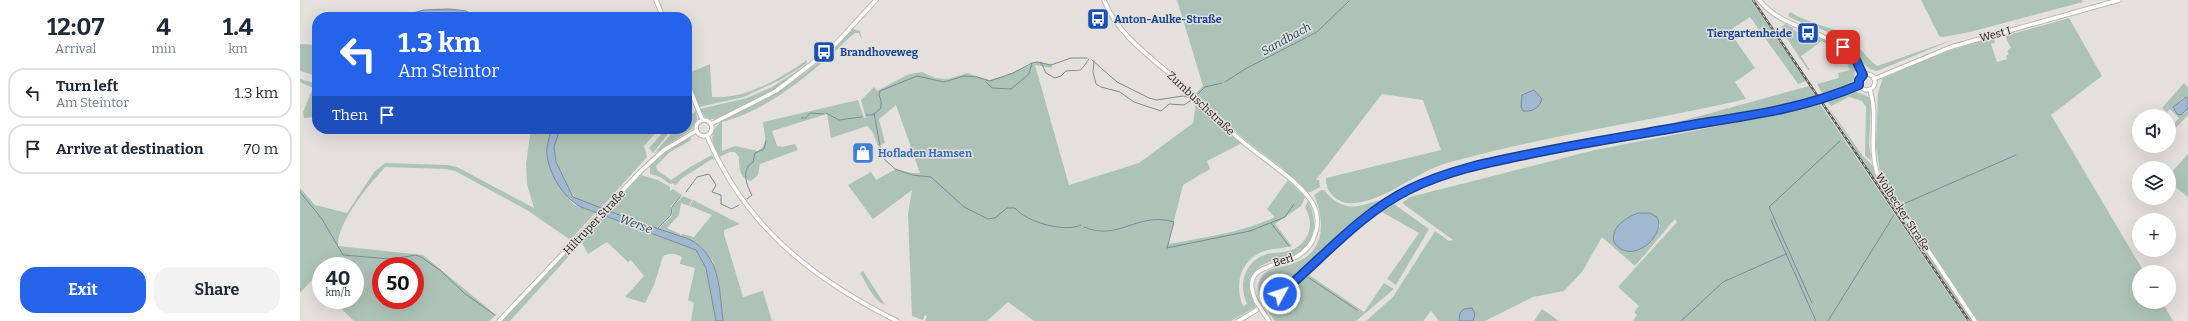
<!DOCTYPE html>
<meta charset="utf-8">
<style>
:root{--surface:#fff;--page:#f2f2f3;--text:#1f2937;--muted:#747a83;--line:#e0e1e3;--accent:#2563eb}
body{margin:0;font-family:Bitter,serif;background:var(--page);color:var(--text);height:100vh;display:flex;flex-direction:column;font-size:15px;white-space:nowrap}
*{box-sizing:border-box;margin:0}
p{font-size:13px;color:var(--muted)}
.icon{flex:none;width:22px;height:22px;fill:none;stroke:currentColor;stroke-width:2;stroke-linecap:round;stroke-linejoin:round}
.map{position:relative;flex:1;overflow:hidden}
.sheet{display:flex;flex-direction:column;background:var(--surface);width:300px}
.sheet>*{flex:none}
.hud{position:absolute;left:12px;top:12px;width:380px;height:122px;border-radius:16px;box-shadow:0 4px 16px #0002;background:#2563eb;color:#fff;overflow:hidden}
.fabs{position:absolute;left:1832px;top:109px;display:grid;gap:8px}
.fabs a{display:grid;place-items:center;width:44px;height:44px;border-radius:50%;background:var(--surface);box-shadow:0 4px 16px #0002;font-size:20px}
.speed{position:absolute;left:12px;top:257px;display:flex;gap:8px;font-size:20px;font-weight:700;text-align:center}
.speed>*{display:grid;place-content:center;width:52px;height:52px;border-radius:50%;background:var(--surface);box-shadow:0 4px 16px #0002;line-height:1}
.speed small{font-size:10px;font-weight:400}
.speed .limit{border:6px solid #d22;background:#fff;color:#111}
.pin{position:absolute;display:grid;place-items:center;width:34px;height:34px;color:#fff;margin:-17px;border-radius:8px;box-shadow:0 2px 6px #0006}
.me{position:absolute;width:44px;margin:-22px;rotate:50deg;stroke-linejoin:round;filter:drop-shadow(0 0 3px #0008)}
.turn{display:flex;align-items:center;gap:14px;height:84px;padding:0 20px;font-size:18px}
.turn .icon{width:52px;height:52px;stroke-width:2.5}
.turn b{display:block;font-size:28px;line-height:34px}
.then{display:flex;align-items:center;height:38px;padding:0 20px;background:#0003;gap:8px;font-size:15px}
.eta{display:flex;justify-content:space-evenly;align-items:center;height:68px;text-align:center}
.eta b{font-size:24px;font-weight:700;line-height:28px}
.button{display:flex;gap:8px;margin-top:auto;padding:8px 20px}
.button a{flex:1;height:46px;border-radius:16px;background:var(--accent);color:#fff;font-size:16px;font-weight:700;line-height:46px;text-align:center}
.button a+a{background:var(--page);color:var(--text)}
ul{padding:0;list-style:none}
li{display:flex;align-items:center;gap:12px;height:50px;margin:0 8px 6px;padding:0 12px;border:2px solid var(--line);border-radius:16px}
li div{flex:1}
li b{display:block;font-size:15px}
li em{font-style:normal}
main{display:flex;flex:1;min-height:0}
.map>svg:first-child{display:block}
</style>
<main>
<section class="sheet">
<div class="eta">
<div><b>12:07</b><p>Arrival</p></div>
<div><b>4</b><p>min</p></div>
<div><b>1.4</b><p>km</p></div>
</div>
<ul>
<li><svg class="icon" aria-label="left" viewBox="0 0 24 24"><path d="M17 20v-9H6M10 6l-5 5 5 5"/></svg><div><b>Turn left</b><p>Am Steintor</p></div><em>1.3 km</em></li>
<li><svg class="icon" aria-label="arrive" viewBox="0 0 24 24"><path d="M6 21V4h12l-3 4 3 4H6"/></svg><div><b>Arrive at destination</b></div><em>70 m</em></li>
</ul>
<div class="button"><a>Exit</a><a>Share</a></div>
</section>
<div class="map">
<svg width="1888" height="321" viewBox="0 0 1888 321">
<rect width="100%" height="100%" fill="#e4e1dd"/>
<g fill="#aec3b7" fill-rule="evenodd">
<path d="M877,0H1451L1506,81L1498,84L1450,17L1429,31L1455,68L1435,82L1446,99C1347,122 1246,135 1147,163C1115,172 1088,200 1054,203C1039,205 1025,193 1026,178L1141,150L1123,100L1082,94L1016,180H1019L1020,187L1011,192H1007L982,168L945,140L896,93L903,86Z"/>
<path d="M1621,0H1782L1783,2L1670,32L1643,37L1639,36Z"/>
<path d="M1490,12C1507,23 1527,25 1545,35C1558,43 1565,57 1577,66L1655,39L1577,71C1562,69 1554,49 1542,40C1526,28 1505,26 1488,16Z"/>
<path d="M1769,18L1802,76L1751,115L1844,272H1839V302H1862L1873,321H1678L1580,173L1576,146L1578,93L1582,81V79L1627,58L1687,39L1688,41L1694,39L1695,43L1691,44L1697,62L1707,59L1706,56L1709,54L1707,51L1711,48L1705,36Z"/>
<path d="M1485,24L1493,28V30L1509,36L1510,34C1528,38 1549,49 1556,67L1554,80L1546,86L1523,95L1517,84L1539,78L1538,73L1550,70C1545,56 1534,48 1522,41L1501,56L1510,70H1508L1482,31L1481,27Z"/>
<path d="M553,29L560,31L562,40L559,33H555C546,39 540,48 532,54C500,82 464,111 422,122V151L435,146L458,151C469,144 464,133 463,122L558,100L564,118H566L561,100L574,87L577,91L609,74L622,72L635,78L648,79L667,73L689,80L705,76L737,62L752,65V68L735,65L769,185L839,163L893,123L896,102L890,99L893,96L942,143L907,161L910,169L883,185L868,244C905,237 941,233 975,217L967,209L988,180L1005,197L1001,206L975,224L992,246C982,249 973,248 964,251C940,260 934,284 943,306L947,304C938,285 944,261 967,254C976,252 985,253 994,249C1011,240 1014,222 1005,207L1008,201C1019,221 1016,249 990,257C983,259 976,259 969,262C948,269 947,291 956,307L931,321H734L708,302L687,321H625L627,316L625,315L623,320L612,316L608,214L612,190L573,219L548,185L571,172L576,180L596,169L611,173H620L596,105L579,119L585,143L578,146L572,131L567,126L531,138L527,114L472,131L477,146L482,147L495,144L498,150L460,164L458,175L451,181C439,178 439,167 439,157L435,152H430L419,157C414,146 408,136 417,126C424,115 459,103 473,95C502,77 530,54 553,29Z"/>
<path d="M0,44L17,45V76L0,71Z"/>
<path d="M507,60L506,64L480,80L444,97L399,107L387,76V68L389,73L410,64L412,97C447,99 479,79 507,60Z"/>
<path d="M509,63C499,77 427,121 410,119L405,117L400,109L447,98L472,87Z"/>
<path d="M0,79L17,84V117L4,118L3,112L13,88L0,82Z"/>
<path d="M1884,83L1888,88V98H1883L1873,108L1877,114L1884,113L1888,108V115L1874,130L1871,127L1879,118L1870,109L1867,112L1862,108Z"/>
<path d="M1509,86L1516,97L1439,113L1367,125Z"/>
<path d="M1554,91L1569,97L1571,103L1569,143L1571,160L1565,156L1566,107L1562,101L1549,97L1531,106L1527,101Z"/>
<path d="M1525,102L1562,155L1573,166L1582,185L1674,321H1670L1586,197Z"/>
<path d="M1520,104L1667,321H1333L1337,315L1334,312L1339,306L1318,287L1377,222L1375,219L1335,266L1302,237L1282,272L1264,291L1233,297L1185,321H1139L1131,311L1123,321H1066L1093,297L1135,231L1149,241L1153,240L1102,203L1110,197L1295,150L1480,114ZM1338,213L1360,225C1357,236 1347,245 1337,250L1317,246L1313,237C1316,224 1326,217 1338,213Z"/>
<path d="M396,111L397,119L392,129L354,154L375,129H387V116Z"/>
<path d="M231,129H251L247,147L251,170L262,190L273,204L295,213L274,236L269,239L227,210L155,171L146,169L85,167C69,185 37,222 38,246L123,255L196,315L189,321H54L32,300H55V266H21V289L12,280L0,293V188L15,205L47,213L74,172L85,163L148,165L157,167L234,208L227,184L226,163ZM81,266H115V300H81Z"/>
<path d="M260,129H359L344,146L347,157L301,208L276,199L262,178L254,155V147Z"/>
<path d="M366,129H372L353,153L349,148Z"/>
<path d="M390,137L391,140L370,152L356,166L357,170L371,180L390,167L412,155L415,160L412,159L381,179L375,186L373,183L370,184L360,177L350,174V166C362,154 375,144 390,137Z"/>
<path d="M1888,154V197L1869,182V175Z"/>
<path d="M341,175L358,180L370,187V191L373,189L382,195L371,206V214L357,228L308,211L320,196Z"/>
<path d="M1021,190H1024C1045,216 1060,205 1088,198C1042,228 1008,273 963,303C958,293 955,280 966,272C972,267 984,267 992,264C1025,253 1026,223 1014,195Z"/>
<path d="M383,196L392,200L389,206L381,203L379,215L367,228L380,234V236L358,229L372,216L373,206Z"/>
<path d="M393,200L440,224L424,230V234L443,297L463,291L472,321H423L413,261L399,245L381,237L382,234L394,237L412,215L390,206Z"/>
<path d="M1094,204L1129,229L1096,285L1087,279L1119,233L1082,212Z"/>
<path d="M303,216L396,250L406,268L416,321H391L394,303L388,300L395,268L380,264L382,257C374,253 370,253 363,256L354,285L345,303L325,297L344,276L331,260L328,262L307,242L288,254L280,239Z"/>
<path d="M274,245L278,246L210,321H202Z"/>
<path d="M563,271L585,305C573,300 567,284 560,273Z"/>
<path d="M1009,275L1064,312L1084,283L1094,289L1056,321H975L967,310Z"/>
<path d="M1242,309L1259,321H1234Z"/>
</g>
<g fill="#a1b8d1" stroke="#7b8a9b">
<path d="M149,9L166,11L178,17H98L124,10Z"/>
<path d="M1234,90L1242,99C1239,108 1233,112 1223,111L1221,107L1222,95Z"/>
<path d="M1886,97L1888,98V108L1881,115L1877,114L1873,107Z"/>
<path d="M251,129H260L254,147L256,162L273,197L335,221L389,239C421,256 419,289 423,321H416L406,268L396,250L281,207C263,198 245,169 247,147C248,141 250,135 251,129Z"/>
<path d="M1338,213H1350L1357,217C1367,236 1330,267 1314,242C1310,227 1327,217 1338,213Z"/>
<path d="M1172,308L1175,314L1173,321H1159L1160,313L1164,309Z"/>
</g>
<g fill="none" stroke-linecap="round" stroke-linejoin="round">
<g stroke="#7b8a9b" stroke-width="1">
<path d="M792,60L817,82L849,98L856,100L883,96L892,98"/>
<path d="M794,61L793,72L796,84L801,87L820,92L834,102L861,111L869,104L884,105L893,99"/>
<path d="M741,62L746,73L755,78L761,76L766,71C782,69 778,75 789,59"/>
<path d="M686,82L692,88L711,89L729,74L732,63"/>
<path d="M925,82L945,69L1017,32L1049,1"/>
<path d="M898,94L905,87L922,83"/>
<path d="M526,113L539,120L562,117"/>
<path d="M574,113L582,157L595,169L612,175L631,177L664,207L688,219L695,218L707,208H715C726,222 765,233 781,225"/>
<path d="M566,115H573L581,108V101L579,95L580,91L617,76L644,82L664,76L677,77L690,81L713,73L732,63L737,62L751,65L771,58H787"/>
<path d="M501,118H506L510,113L524,114"/>
<path d="M0,192L22,219L43,255L91,259L116,255L121,257L141,271L164,293L195,315"/>
<path d="M386,192L397,177L409,174L416,185L412,192L421,195V204L432,209L439,205"/>
<path d="M447,199L452,195C446,185 441,169 453,162L455,153L464,149L466,141"/>
<path d="M1601,205L1716,155"/>
<path d="M1596,211L1597,210"/>
<path d="M1471,220L1516,321"/>
<path d="M971,223L989,246"/>
<path d="M784,227C819,242 837,211 874,222L867,248L950,231L985,217L994,204"/>
<path d="M357,229L371,215L372,207L380,197"/>
<path d="M1009,278L1057,310"/>
<path d="M1512,303L1469,207L1540,141"/>
<path d="M1381,321L1423,282L1486,254"/>
<path d="M1528,321L1594,215"/>
</g>
<g stroke="#bbb9b4" stroke-width="5.5">
<g id="secondary">
<path d="M356,0L363,17"/>
<path d="M804,0C818,38 860,63 888,90C907,107 924,126 943,142C963,159 1001,182 1013,204C1018,214 1019,224 1015,234C1012,245 1004,253 994,258C976,267 939,265 956,301"/>
<path d="M1459,0C1489,37 1543,26 1563,75"/>
<circle cx="1567" cy="82" r="8"/>
<path d="M1574,79L1651,47L1819,0"/>
<path d="M387,82L402,119"/>
<path d="M1570,90C1579,118 1568,143 1577,173L1675,321"/>
<path d="M1526,98L1559,85"/>
<circle cx="404" cy="128" r="8"/>
<path d="M411,124L476,91L532,48L576,0"/>
<path d="M407,136C445,226 511,278 597,321"/>
<path d="M965,315L969,321"/>
<path d="M199,321L341,171L364,150L396,131"/>
<path d="M938,321C1004,286 1044,219 1112,188C1149,171 1181,164 1221,155C1281,142 1342,133 1403,124C1441,117 1478,112 1515,102"/>
</g>
</g>
<use href="#secondary" stroke="#fff" stroke-width="3.5"/>
<g stroke="#5a5956" stroke-width="2.5">
<path id="rail" d="M1453,0L1669,321"/>
</g>
<use href="#rail" stroke="#e4e1dd" stroke-width="1" stroke-dasharray="3" stroke-linecap="butt"/>
<g stroke="#bbb9b4" stroke-width="5.5" stroke-linecap="butt">
<g id="secondary-bridge">
<path d="M1515,102L1526,98"/>
<path d="M956,301L965,315"/>
</g>
</g>
<use href="#secondary-bridge" stroke="#fff" stroke-width="3.5"/>
</g>
<g fill="none" stroke-linecap="round" stroke-linejoin="round">
<g stroke="#184099" stroke-width="10">
<path id="route" d="M980,294C1023,258 1059,214 1110,189C1147,171 1185,163 1225,155C1286,142 1348,133 1409,122C1461,114 1510,106 1559,85V80L1563,75L1556,60L1543,47"/>
</g>
<use href="#route" stroke="#2563eb" stroke-width="7"/>
</g>
<defs>
<g id="bus-square" transform="scale(1.15)"><rect x="-9" y="-9" width="18" height="18" rx="4" fill="#1a4fb4" stroke="#e4e1dd"/><path d="M-5-6H5V4H4V6H2V4H-2V6H-4V4H-5ZM-3.5-4V0h7V-4ZM-3.5 1.2v1.5H-2V1.2ZM2 1.2v1.5H3.5V1.2Z" fill="#fff"/></g>
<g id="shop-square" transform="scale(1.15)"><rect x="-9" y="-9" width="18" height="18" rx="4" fill="#3f7fe0" stroke="#e4e1dd"/><path d="M-5-2.5h2.3a2.7 3.5 0 0 1 5.4 0H5L5.5 6h-11ZM-1.5-2.5h3a1.5 2.3 0 0 0-3 0Z" fill="#fff"/></g>
</defs>
<g fill-rule="evenodd">
<use href="#bus-square" x="798" y="19"/>
<use href="#bus-square" x="1508" y="33"/>
<use href="#bus-square" x="524" y="52"/>
<use href="#shop-square" x="563" y="153"/>
</g>
<g text-anchor="middle" stroke-width="3" stroke-linejoin="round" paint-order="stroke">
<g font-size="11" font-weight="bold" fill="#164399" stroke="#e4e1dd" text-anchor="start">
<text x="814" y="23">Anton-Aulke-Straße</text>
<text x="1492" y="37" text-anchor="end">Tiergartenheide</text>
<text x="540" y="56">Brandhoveweg</text>
</g>
<g font-size="11" fill="#21201e" stroke="#e4e1dd">
<text transform="translate(1695 34) rotate(-15)" y="4">West I</text>
<text transform="translate(901 103) rotate(43)" y="4">Zumbuschstraße</text>
<text transform="translate(1603 212) rotate(57)" y="4">Wolbecker Straße</text>
<text transform="translate(294 222) rotate(-47)" y="4">Hiltruper Straße</text>
<text transform="translate(983 260) rotate(-17)" y="4">Berl</text>
</g>
<g font-size="11" font-weight="bold" fill="#366cbe" stroke="#e4e1dd" text-anchor="start">
<text x="578" y="157">Hofladen Hamsen</text>
</g>
<g font-size="12" font-style="italic" fill="#23466a" stroke="#e4e1dd">
<text transform="translate(986 39) rotate(-29)" y="4">Sandbach</text>
<text transform="translate(336 224) rotate(21)" y="4">Werse</text>
</g>
</g>
</svg>
<div class="fabs">
<a><svg class="icon" aria-label="sound" viewBox="0 0 24 24"><path d="M4 9h4l5-4v14l-5-4H4zM17 9q2 3 0 6"/></svg></a>
<a><svg class="icon" aria-label="layers" viewBox="0 0 24 24"><path d="M12 4l9 5-9 5-9-5zM3 14l9 5 9-5"/></svg></a>
<a>+</a>
<a>−</a>
</div>
<div class="speed"><div>40<small>km/h</small></div><div class="limit">50</div></div>
<div class="pin" style="left:1543px;top:47px;background:#d93025"><svg class="icon" aria-label="arrive" viewBox="0 0 24 24"><path d="M6 21V4h12l-3 4 3 4H6"/></svg></div>
<svg class="me" style="left:980px;top:294px" viewBox="-20 -20 40 40"><circle r="17" fill="#2563eb" stroke="#fff" stroke-width="3"/><path d="M0-11L8 9 0 5-8 9z" fill="#fff"/></svg>
<div class="hud">
<div class="turn"><svg class="icon" aria-label="left" viewBox="0 0 24 24"><path d="M17 20v-9H6M10 6l-5 5 5 5"/></svg><div><b>1.3 km</b>Am Steintor</div></div>
<div class="then">Then<svg class="icon" aria-label="arrive" viewBox="0 0 24 24"><path d="M6 21V4h12l-3 4 3 4H6"/></svg></div>
</div>
</div>
</main>
